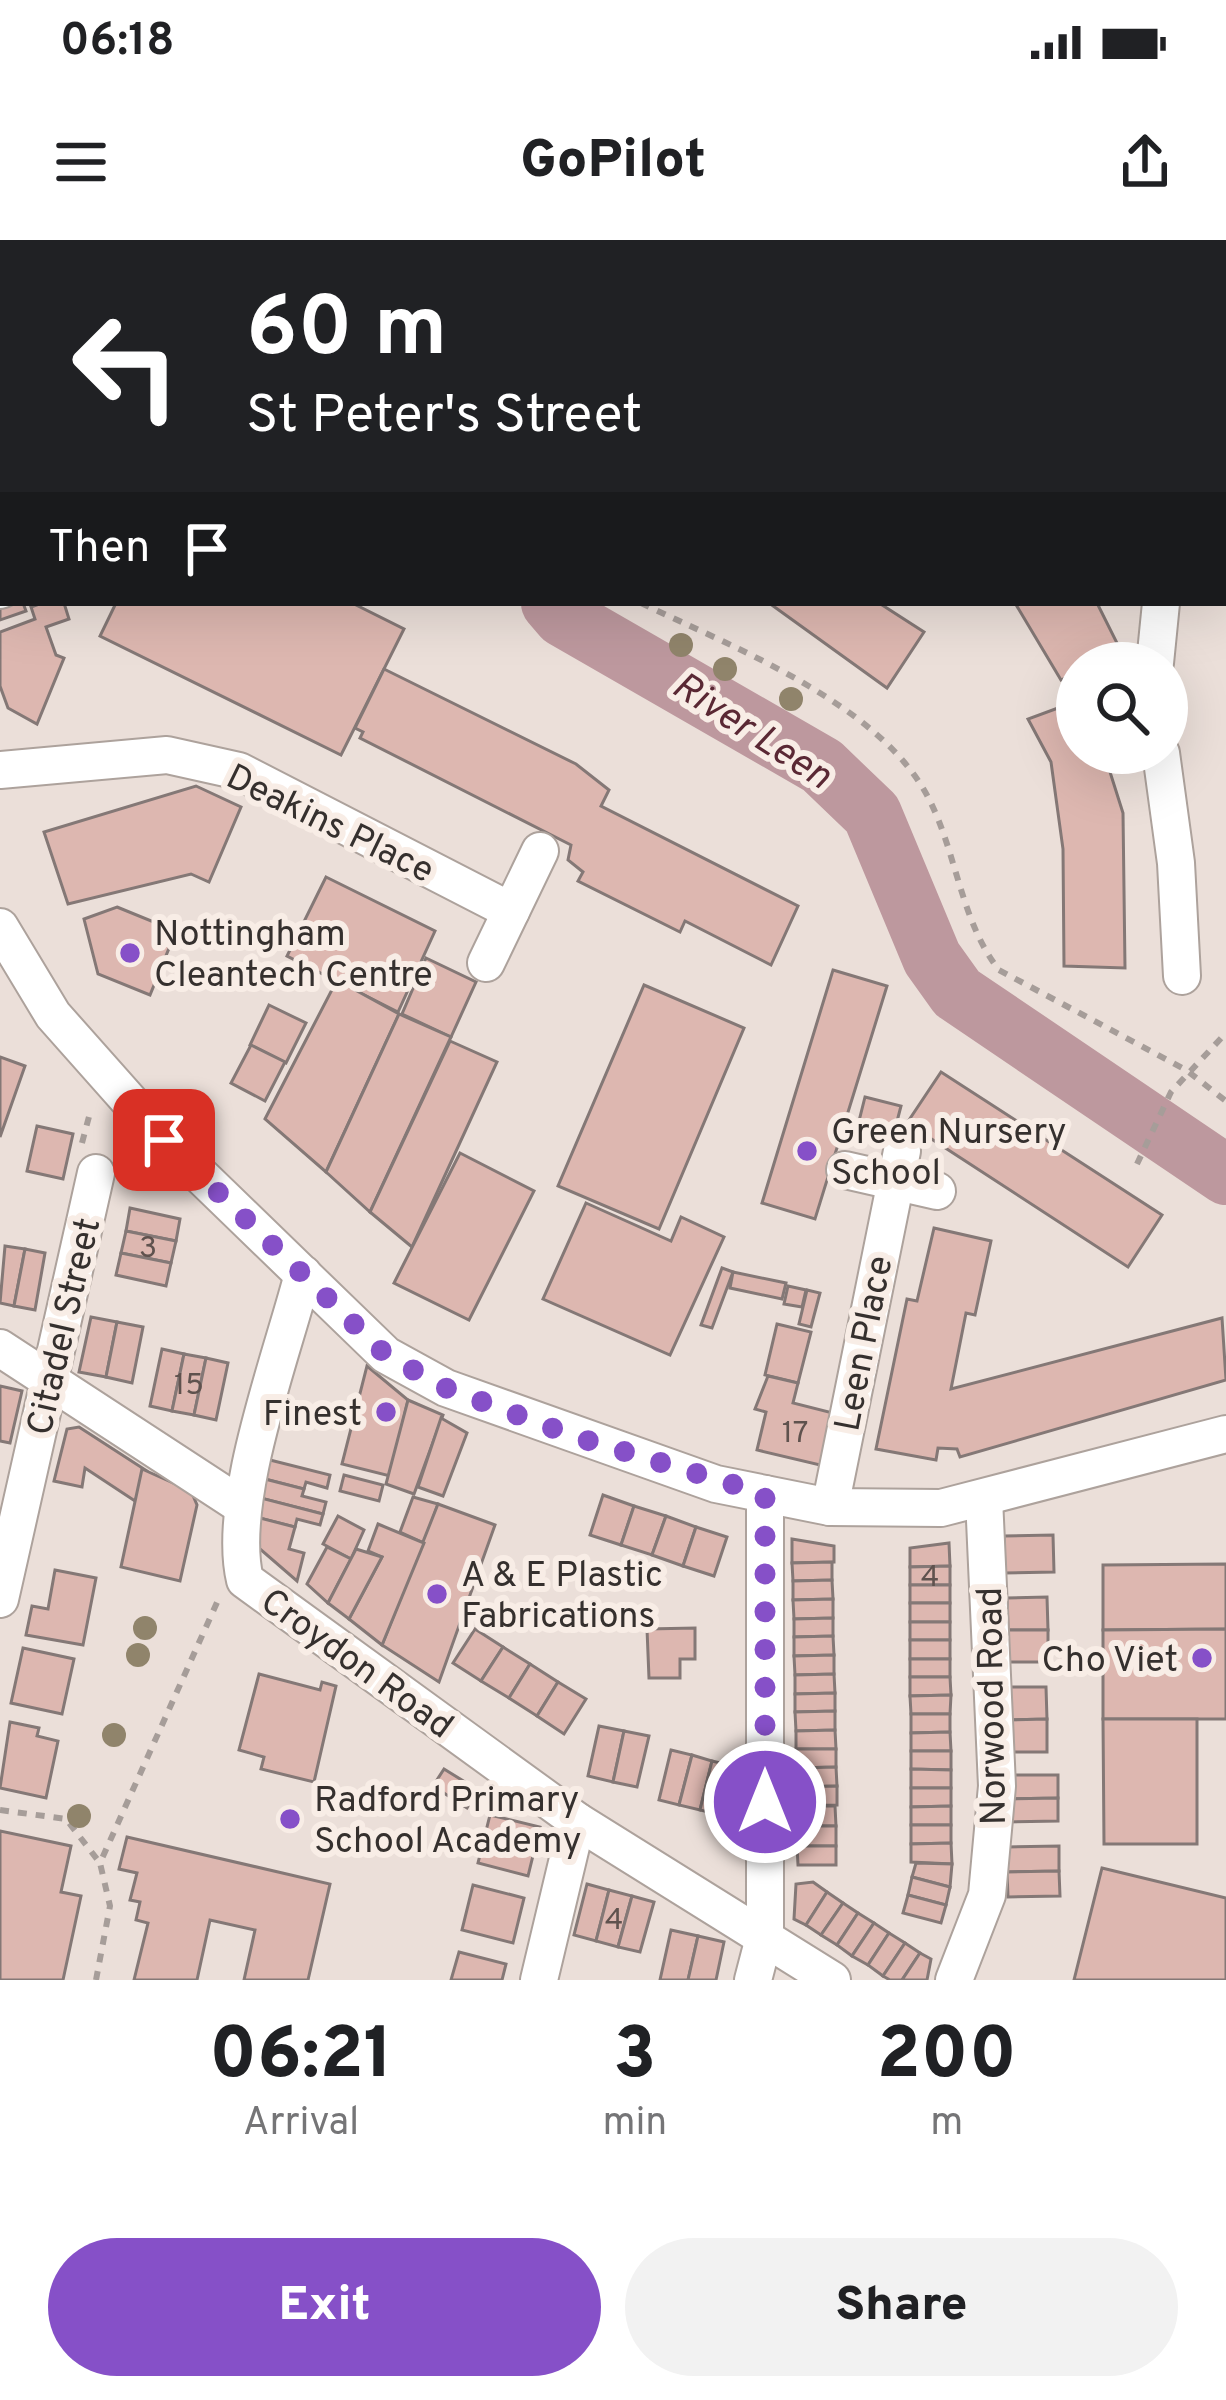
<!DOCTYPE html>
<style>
:root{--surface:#fff;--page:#f2f2f2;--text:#202124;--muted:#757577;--accent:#8650c8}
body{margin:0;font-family:Overpass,sans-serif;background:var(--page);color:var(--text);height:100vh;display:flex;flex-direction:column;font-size:45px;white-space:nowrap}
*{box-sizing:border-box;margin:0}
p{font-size:39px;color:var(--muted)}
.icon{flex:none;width:66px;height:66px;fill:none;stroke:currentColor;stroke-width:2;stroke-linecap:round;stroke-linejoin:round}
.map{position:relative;height:1740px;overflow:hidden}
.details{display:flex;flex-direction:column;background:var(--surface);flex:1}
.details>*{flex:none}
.top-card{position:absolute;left:0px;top:0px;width:1227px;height:366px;box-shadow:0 12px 48px #0002;background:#202124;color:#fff;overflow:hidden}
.fabs{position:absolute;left:1056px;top:402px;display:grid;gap:24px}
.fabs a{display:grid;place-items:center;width:132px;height:132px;border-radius:50%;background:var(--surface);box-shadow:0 12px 48px #0002;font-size:60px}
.pin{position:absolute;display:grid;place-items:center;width:102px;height:102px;color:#fff;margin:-51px;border-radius:24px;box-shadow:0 6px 18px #0006}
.me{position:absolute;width:132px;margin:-66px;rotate:0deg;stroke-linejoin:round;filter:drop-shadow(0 0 9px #0008)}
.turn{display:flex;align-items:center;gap:42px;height:252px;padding:0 48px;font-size:54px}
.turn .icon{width:156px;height:156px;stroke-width:2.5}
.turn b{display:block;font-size:84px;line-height:102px}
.then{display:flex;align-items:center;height:114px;padding:0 48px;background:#0003;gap:24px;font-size:45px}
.eta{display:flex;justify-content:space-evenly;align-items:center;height:204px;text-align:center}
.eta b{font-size:72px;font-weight:800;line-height:84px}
.button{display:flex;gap:24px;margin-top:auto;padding:24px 48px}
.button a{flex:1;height:138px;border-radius:72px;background:var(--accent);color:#fff;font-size:48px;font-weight:800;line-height:138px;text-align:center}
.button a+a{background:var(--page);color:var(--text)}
.status{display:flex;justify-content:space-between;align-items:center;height:84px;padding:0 60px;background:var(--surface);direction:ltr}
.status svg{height:33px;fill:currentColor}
header{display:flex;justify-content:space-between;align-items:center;height:156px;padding:0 48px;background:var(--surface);font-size:54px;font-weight:800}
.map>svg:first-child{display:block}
</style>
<div class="status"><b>06:18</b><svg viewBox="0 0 49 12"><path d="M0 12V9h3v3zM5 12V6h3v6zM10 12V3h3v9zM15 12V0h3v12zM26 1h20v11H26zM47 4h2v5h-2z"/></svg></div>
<header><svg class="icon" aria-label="menu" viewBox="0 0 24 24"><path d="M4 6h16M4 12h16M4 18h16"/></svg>GoPilot<svg class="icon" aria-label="share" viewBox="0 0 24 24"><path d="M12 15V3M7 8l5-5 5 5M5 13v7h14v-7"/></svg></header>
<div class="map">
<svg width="1226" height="1740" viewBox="0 0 1226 1740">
<rect width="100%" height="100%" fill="#ebdfd9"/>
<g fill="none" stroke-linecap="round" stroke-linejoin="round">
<path stroke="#bd989e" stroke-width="60" d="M551,363L563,377L822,526L872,574L932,718L957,753L1226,935"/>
</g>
<g fill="#ddb7b0" stroke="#847876" stroke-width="3">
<path d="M1019,0H1154L1152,3Z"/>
<path d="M1193,0H1226V89L1224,3Z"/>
<path d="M0,188L3,196L0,334Z"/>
<path d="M23,363L26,371L0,380V364Z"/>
<path d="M42,363H64L69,379L46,387L56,415L64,418L37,484L8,468L0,446V392L35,379L31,367Z"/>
<path d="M116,363H352L404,389L341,515L100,396Z"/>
<path d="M769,363H879L924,392L887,448Z"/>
<path d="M1015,363H1097L1120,409L1094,423H1077V432L1061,440Z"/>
<path d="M384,429L576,524L609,550L601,566L798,666L771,725L685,681L680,692L578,641L583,632L568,620L571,605L360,498L363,492L355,488Z"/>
<path d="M1077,461V513H1104L1123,573L1125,728L1064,726L1063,609L1051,522L1028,479Z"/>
<path d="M196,546L241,567L209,642L191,634L68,664L44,592Z"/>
<path d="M326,637L435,691L398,772L287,716Z"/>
<path d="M117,667L176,691L150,755L98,734L84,679Z"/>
<path d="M426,718L476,742L451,797L402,774Z"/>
<path d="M833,730L887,746L815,979L762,963Z"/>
<path d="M337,740L399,774L326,932L265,879Z"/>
<path d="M644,745L744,788L659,989L558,946Z"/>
<path d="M269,765L306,783L286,823L250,805Z"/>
<path d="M399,774L451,797L370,972L326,932Z"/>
<path d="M450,801L497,822L412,1007L370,972Z"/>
<path d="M251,805L285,822L265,861L231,843Z"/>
<path d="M0,817L25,826L0,897Z"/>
<path d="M941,832L1162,975L1128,1027L907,883Z"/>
<path d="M865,857L901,866L894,893L858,885Z"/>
<path d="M37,886L73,894L63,939L27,931Z"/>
<path d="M460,913L534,951L469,1080L394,1043Z"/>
<path d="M586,963L671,1001L681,977L724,997L670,1115L543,1059Z"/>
<path d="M130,968L180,979L176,1001L126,991Z"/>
<path d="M934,988L991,1001L975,1075L966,1073L951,1149L1222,1078L1226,1140L960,1217L957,1209L938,1208L936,1220L876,1209L907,1059L917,1061Z"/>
<path d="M126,991L176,1001L171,1023L121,1013Z"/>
<path d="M5,1006L25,1009L14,1066L0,1063Z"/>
<path d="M25,1009L45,1013L35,1070L14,1066Z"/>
<path d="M121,1013L171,1023L166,1046L116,1035Z"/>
<path d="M722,1028L733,1032L712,1088L701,1085Z"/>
<path d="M733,1032L786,1043L782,1059L730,1048Z"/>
<path d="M788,1046L806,1050L802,1067L784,1064Z"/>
<path d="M807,1050L820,1053L811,1087L799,1084Z"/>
<path d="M91,1077L117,1082L106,1137L79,1132Z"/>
<path d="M117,1082L143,1087L132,1143L106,1137Z"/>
<path d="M777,1084L811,1092L798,1143L765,1135Z"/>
<path d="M162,1109L184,1114L172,1171L150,1166Z"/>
<path d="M184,1114L206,1118L194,1175L172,1171Z"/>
<path d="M206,1118L228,1123L216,1180L194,1175Z"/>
<path d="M367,1126L408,1160L390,1236L342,1224Z"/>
<path d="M768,1136L798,1143L793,1163L833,1173L820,1225L757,1210L766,1172L755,1169Z"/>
<path d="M0,1146L22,1151L10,1203L0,1201Z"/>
<path d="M408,1160L443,1175L414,1254L386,1244Z"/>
<path d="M441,1178L467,1193L443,1256L418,1247Z"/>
<path d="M79,1187L147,1231L135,1261L85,1228L82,1247L54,1241L67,1189Z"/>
<path d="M262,1218L330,1235L327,1248L306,1242L304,1249L257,1237Z"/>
<path d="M142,1229L191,1251L197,1265L180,1341L121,1327Z"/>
<path d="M344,1235L383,1245L379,1261L340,1251Z"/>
<path d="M257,1237L304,1249L302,1256L326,1262L323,1274L253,1256Z"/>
<path d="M603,1255L634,1266L621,1305L590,1295Z"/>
<path d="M253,1256L323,1274L320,1285L297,1279L295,1287L248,1275Z"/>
<path d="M413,1257L438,1264L424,1303L400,1292Z"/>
<path d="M438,1264L495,1285L439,1442L382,1405Z"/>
<path d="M634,1266L666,1276L652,1315L621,1305Z"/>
<path d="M248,1275L295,1287L289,1309L304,1313L297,1341L244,1295Z"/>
<path d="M338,1276L364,1290L351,1319L323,1304Z"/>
<path d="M666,1276L696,1287L683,1326L652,1315Z"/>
<path d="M378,1284L424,1303L382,1405L349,1379L382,1317L368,1311Z"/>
<path d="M696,1287L727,1297L714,1336L683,1326Z"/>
<path d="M1053,1295L1054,1332L1005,1333L1004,1296Z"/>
<path d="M792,1299L834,1306V1322L792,1323Z"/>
<path d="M949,1303L950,1326L910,1327V1308Z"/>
<path d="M327,1307L351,1319L328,1363L307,1344Z"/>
<path d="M356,1309L382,1317L349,1379L328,1363Z"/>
<path d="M832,1322V1340L793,1341L792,1323Z"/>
<path d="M1226,1324V1389L1103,1390V1325Z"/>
<path d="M950,1326V1345H910V1327Z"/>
<path d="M55,1330L96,1338L83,1405L26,1395L32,1366L48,1369Z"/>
<path d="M832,1340L833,1359L793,1360V1341Z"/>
<rect x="910" y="1345" width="40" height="18"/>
<path d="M1047,1357L1048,1390H1008L1007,1358Z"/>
<path d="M833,1359V1378L794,1379L793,1360Z"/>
<rect x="910" y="1363" width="40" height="19"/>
<path d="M833,1378V1396L794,1397V1379Z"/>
<rect x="910" y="1382" width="40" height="18"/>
<path d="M695,1388V1419H680V1438H649L647,1389Z"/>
<path d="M475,1389L503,1407L481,1441L453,1423Z"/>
<path d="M1226,1389V1479H1103V1390Z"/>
<rect x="1008" y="1390" width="40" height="32"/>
<path d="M833,1396L834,1415L794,1416V1397Z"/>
<rect x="910" y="1400" width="40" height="19"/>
<path d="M503,1407L530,1424L509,1458L481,1441Z"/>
<path d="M23,1408L74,1419L62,1474L11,1463Z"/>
<path d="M834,1415V1434L795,1435L794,1416Z"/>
<rect x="910" y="1419" width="40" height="18"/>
<path d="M530,1424L558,1442L537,1476L509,1458Z"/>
<path d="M259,1434L320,1450L322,1442L336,1446L314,1542L261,1529L264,1517L239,1510Z"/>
<path d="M834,1434L835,1453L795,1454V1435Z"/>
<path d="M910,1437H950L951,1455L910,1456Z"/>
<path d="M558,1442L586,1459L564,1494L537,1476Z"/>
<path d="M1007,1447H1046L1047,1479L1007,1480Z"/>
<path d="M835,1453V1471L795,1472V1454Z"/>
<path d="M951,1455L950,1474H911L910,1456Z"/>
<path d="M835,1471V1490L796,1491L795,1472Z"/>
<path d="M911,1474H950V1492L911,1493Z"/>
<path d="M1047,1479V1512H1008L1007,1480Z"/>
<path d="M1103,1479H1197V1604H1104Z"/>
<path d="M10,1482L39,1488L37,1496L58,1501L46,1558L0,1548Z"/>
<path d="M599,1486L624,1491L613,1542L588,1536Z"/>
<path d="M835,1490L836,1509H796V1491Z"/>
<path d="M624,1491L649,1496L637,1547L613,1542Z"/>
<path d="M950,1492L951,1511H911V1493Z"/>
<path d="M796,1509H836V1527L796,1528Z"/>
<path d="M671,1510L692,1515L679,1565L659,1560Z"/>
<path d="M911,1511H951V1530L911,1529Z"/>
<path d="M692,1515L712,1521L700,1570L679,1565Z"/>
<path d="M712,1521L733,1526L720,1575L700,1570Z"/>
<path d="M836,1527L837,1546L797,1547L796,1528Z"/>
<path d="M444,1529L478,1550L467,1568L433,1546Z"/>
<path d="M911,1529L951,1530V1548H911Z"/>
<path d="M1006,1535H1058V1558L1007,1559Z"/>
<path d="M837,1546V1565L797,1566V1547Z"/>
<path d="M911,1548H951V1566L911,1567Z"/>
<path d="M1058,1558V1581L1007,1582V1559Z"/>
<path d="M797,1566H835L836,1586H797Z"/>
<path d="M951,1566V1585H911V1567Z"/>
<path d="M490,1575L540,1587L528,1636L478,1623Z"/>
<path d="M911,1585H951V1603L911,1604Z"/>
<rect x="797" y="1586" width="39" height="20"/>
<path d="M0,1591L71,1606L61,1652L81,1656L63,1740H0Z"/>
<path d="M127,1597L330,1644L308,1740H244L255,1690L210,1680L197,1740H134L148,1683L136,1680L140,1662L130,1660L137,1633L119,1629Z"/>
<path d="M951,1603L952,1624L911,1622V1604Z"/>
<path d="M797,1606H836V1625H798Z"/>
<path d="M1059,1606V1631L1007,1632V1607Z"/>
<path d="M916,1623L952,1624L950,1647L912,1637Z"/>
<path d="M1102,1628L1226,1658V1740H1074Z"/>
<path d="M1059,1631L1060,1656L1008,1657L1007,1632Z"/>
<path d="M912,1637L950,1647L946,1665L908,1655Z"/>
<path d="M813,1642L827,1652L806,1685L794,1679L796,1644Z"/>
<path d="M587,1644L609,1650L596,1701L574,1695Z"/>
<path d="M473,1645L524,1658L513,1703L462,1690Z"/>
<path d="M609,1650L632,1656L618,1707L596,1701Z"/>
<path d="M827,1652L843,1663L821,1695L806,1685Z"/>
<path d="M908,1655L946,1665L941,1683L903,1673Z"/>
<path d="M632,1656L654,1662L640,1712L618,1707Z"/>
<path d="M843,1663L858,1673L837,1705L821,1695Z"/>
<path d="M858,1673L874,1683L852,1716L837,1705Z"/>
<path d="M874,1683L889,1693L868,1725L852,1716Z"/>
<path d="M671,1690L698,1696L688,1740H660Z"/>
<path d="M889,1693L905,1703L883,1736L868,1725Z"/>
<path d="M698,1696L724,1702L716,1740H688Z"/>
<path d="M905,1703L920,1713L902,1740H890L883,1736Z"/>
<path d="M459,1712L506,1724L502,1740H451Z"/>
<path d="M920,1713L931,1719L927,1740H902Z"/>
</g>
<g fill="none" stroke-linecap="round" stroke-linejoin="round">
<g stroke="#ada29c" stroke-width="40">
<g id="minor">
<path d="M650,3L656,0"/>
<path d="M1224,198L1226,199"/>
<path d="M1224,343H1226"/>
<path d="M0,350L3,349"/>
<path d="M1155,423L1161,363"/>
<path d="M1161,513L1176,623L1182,736"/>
<path d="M0,530L167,515L239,531L511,671"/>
<path d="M0,687L53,775L164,900L386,1115L446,1148L716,1244L830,1267L941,1268L1226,1194"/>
<path d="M486,723L540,611"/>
<path d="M845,930L937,951"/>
<path d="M303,1034C282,1116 226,1261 245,1340L577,1581L832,1740"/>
<path d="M0,1108L242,1266"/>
<path d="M830,1267L902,911"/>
<path d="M0,1359L96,933"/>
<path d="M539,1740L577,1581"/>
<path d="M753,1740L765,1694V1254"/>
<path d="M954,1740L987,1655L997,1546L984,1258"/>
</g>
</g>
<g stroke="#a69d99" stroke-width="6" stroke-dasharray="9 9" stroke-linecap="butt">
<path d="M56,0L63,3"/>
<path d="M641,363C734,408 880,463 929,559C957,614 961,682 999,730L1186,830L1226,861"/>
<path d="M82,903L91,869"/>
<path d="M1137,924L1171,852L1226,793"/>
<path d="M0,1570L66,1579L100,1623"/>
<path d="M96,1740L110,1666L100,1623L219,1358"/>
</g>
<use href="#minor" stroke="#fff" stroke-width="36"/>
</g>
<g fill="#90846b">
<circle cx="681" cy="405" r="12"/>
<circle cx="725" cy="429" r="12"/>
<circle cx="791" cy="459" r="12"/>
<circle cx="145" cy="1388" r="12"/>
<circle cx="138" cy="1415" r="12"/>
<circle cx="114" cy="1495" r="12"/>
<circle cx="79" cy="1576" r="12"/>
</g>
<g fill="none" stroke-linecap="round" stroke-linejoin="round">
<path stroke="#8650c8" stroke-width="21" stroke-dasharray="0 37.8" d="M164,900L386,1115L446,1148L576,1197L765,1254V1562"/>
</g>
<g fill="#8650c8" stroke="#f8ede6" stroke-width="4.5">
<circle cx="130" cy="713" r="12"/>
<circle cx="807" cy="911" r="12"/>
<circle cx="386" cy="1172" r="12"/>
<circle cx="437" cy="1354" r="12"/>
<circle cx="1202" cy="1418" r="12"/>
<circle cx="290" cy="1579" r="12"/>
</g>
<g text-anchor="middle" stroke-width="12" stroke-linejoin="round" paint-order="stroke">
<g font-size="30" fill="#5f524e">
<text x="148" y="1017">3</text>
<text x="189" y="1154">15</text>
<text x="795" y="1202">17</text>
<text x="930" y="1346">4</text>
<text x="614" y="1689">4</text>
</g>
<g font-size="36" fill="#35302e" stroke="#f8ede6">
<text transform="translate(331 582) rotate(26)" y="13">Deakins Place</text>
<text transform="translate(62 1086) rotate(-77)" y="13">Citadel Street</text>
<text transform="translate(862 1103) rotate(-79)" y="13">Leen Place</text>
<text transform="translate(358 1422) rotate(36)" y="13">Croydon Road</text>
<text transform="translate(990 1466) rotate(-91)" y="13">Norwood Road</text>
</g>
<g font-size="36" fill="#35302e" stroke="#f8ede6" text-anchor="start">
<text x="154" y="705">Nottingham<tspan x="154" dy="41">Cleantech Centre</tspan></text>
<text x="831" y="903">Green Nursery<tspan x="831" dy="41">School</tspan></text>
<text x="362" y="1185" text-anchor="end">Finest</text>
<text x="461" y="1346">A &amp; E Plastic<tspan x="461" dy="41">Fabrications</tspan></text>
<text x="1178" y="1431" text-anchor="end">Cho Viet</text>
<text x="314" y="1571">Radford Primary<tspan x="314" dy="41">School Academy</tspan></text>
</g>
<g font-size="39" font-style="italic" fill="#5a2834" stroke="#f8ede6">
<text transform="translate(753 489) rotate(33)" y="14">River Leen</text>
</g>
</g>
</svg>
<div class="fabs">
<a><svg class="icon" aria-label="search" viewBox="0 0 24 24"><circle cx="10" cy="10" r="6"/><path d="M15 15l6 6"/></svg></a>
</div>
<div class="pin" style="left:164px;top:900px;background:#d93025"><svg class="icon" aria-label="arrive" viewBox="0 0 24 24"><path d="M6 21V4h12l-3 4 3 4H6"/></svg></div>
<svg class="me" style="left:765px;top:1562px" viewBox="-20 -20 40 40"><circle r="17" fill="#8650c8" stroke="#fff" stroke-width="3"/><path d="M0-11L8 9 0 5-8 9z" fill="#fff"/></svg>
<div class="top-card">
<div class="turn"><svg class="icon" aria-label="left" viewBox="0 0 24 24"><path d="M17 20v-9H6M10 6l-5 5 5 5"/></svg><div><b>60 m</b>St Peter's Street</div></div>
<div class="then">Then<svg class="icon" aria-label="arrive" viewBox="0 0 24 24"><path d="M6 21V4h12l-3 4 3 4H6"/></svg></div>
</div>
</div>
<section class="details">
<div class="eta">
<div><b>06:21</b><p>Arrival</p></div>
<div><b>3</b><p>min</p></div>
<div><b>200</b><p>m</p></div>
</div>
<div class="button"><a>Exit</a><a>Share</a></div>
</section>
